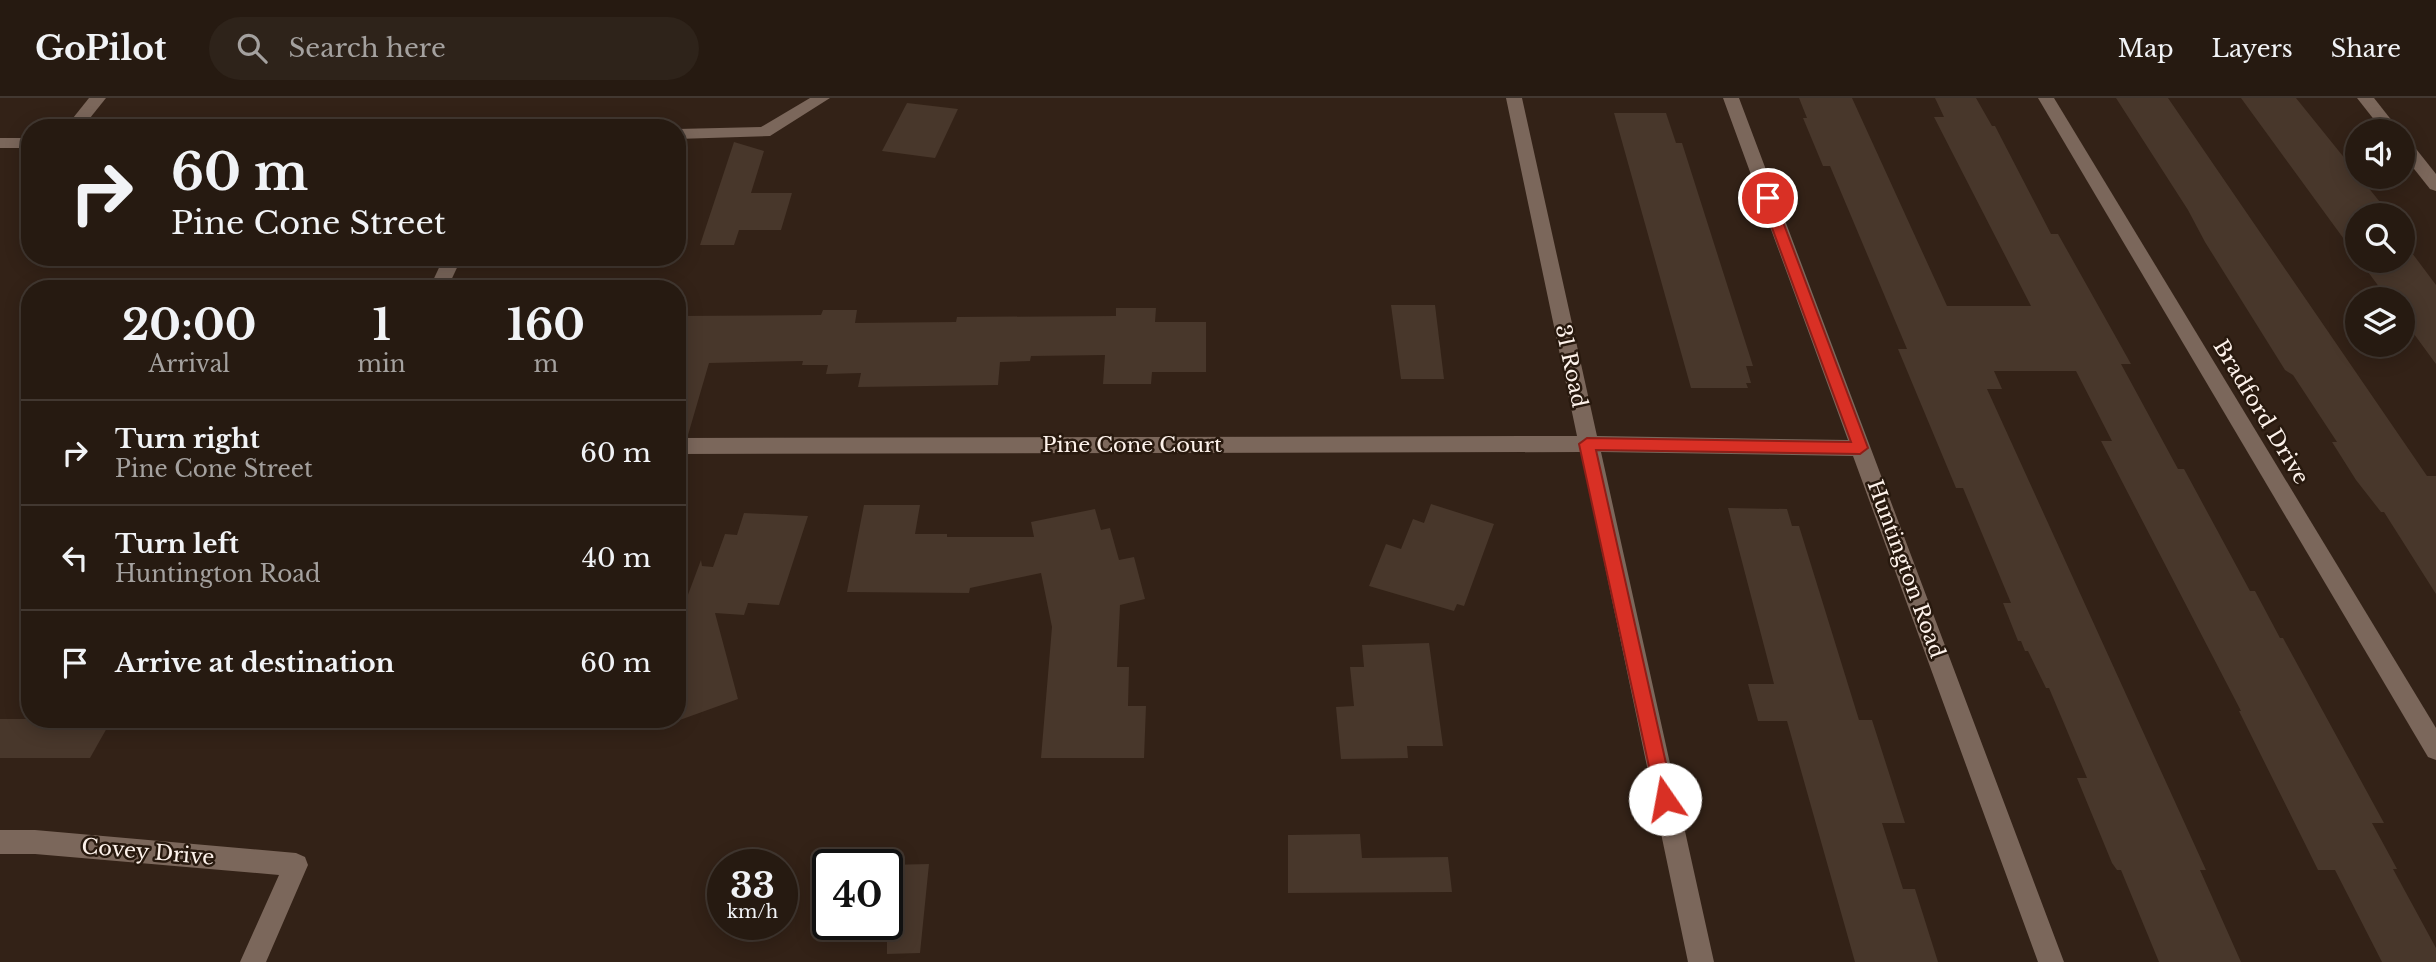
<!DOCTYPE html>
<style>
:root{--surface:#261a11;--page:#2e231a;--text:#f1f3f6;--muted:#a4a19f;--line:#423831}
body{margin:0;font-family:"Libre Baskerville",serif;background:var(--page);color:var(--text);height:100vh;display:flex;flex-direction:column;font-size:26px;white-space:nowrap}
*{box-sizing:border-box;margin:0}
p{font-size:23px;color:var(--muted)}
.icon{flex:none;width:38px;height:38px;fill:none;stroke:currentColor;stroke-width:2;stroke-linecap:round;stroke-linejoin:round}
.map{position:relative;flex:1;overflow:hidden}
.side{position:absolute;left:21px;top:182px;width:665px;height:448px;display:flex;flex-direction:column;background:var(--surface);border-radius:28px;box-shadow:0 4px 18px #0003,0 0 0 2px var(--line)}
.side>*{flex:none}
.guide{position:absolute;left:21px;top:21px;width:665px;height:147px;border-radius:28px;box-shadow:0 4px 18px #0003,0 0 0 2px var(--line);background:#261a11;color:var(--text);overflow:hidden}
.fabs{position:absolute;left:2345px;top:21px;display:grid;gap:14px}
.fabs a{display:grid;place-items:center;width:70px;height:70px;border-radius:50%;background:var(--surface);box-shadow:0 4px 18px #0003,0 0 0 2px var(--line);font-size:35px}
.speed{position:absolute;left:707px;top:751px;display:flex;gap:14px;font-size:35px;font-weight:700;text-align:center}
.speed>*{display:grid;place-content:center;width:91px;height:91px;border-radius:50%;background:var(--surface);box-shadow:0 4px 18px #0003,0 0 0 2px var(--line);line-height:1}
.speed small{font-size:18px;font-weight:400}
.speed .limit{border:4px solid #111;border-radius:10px;background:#fff;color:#111}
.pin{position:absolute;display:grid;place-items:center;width:60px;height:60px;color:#fff;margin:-30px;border:4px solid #fff;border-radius:50%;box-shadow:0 2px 7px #0007}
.me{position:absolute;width:77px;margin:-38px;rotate:348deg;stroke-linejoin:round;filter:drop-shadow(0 0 5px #0008)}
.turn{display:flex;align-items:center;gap:24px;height:147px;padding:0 35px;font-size:32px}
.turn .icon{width:91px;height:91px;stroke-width:2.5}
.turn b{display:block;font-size:49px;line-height:60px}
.eta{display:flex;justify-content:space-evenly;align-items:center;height:119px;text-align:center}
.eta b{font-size:42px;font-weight:700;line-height:49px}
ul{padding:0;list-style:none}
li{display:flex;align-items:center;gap:21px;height:105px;padding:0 35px;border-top:2px solid var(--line)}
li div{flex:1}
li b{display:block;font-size:26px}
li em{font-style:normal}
header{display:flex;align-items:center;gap:42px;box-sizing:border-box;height:98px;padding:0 35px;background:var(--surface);border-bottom:2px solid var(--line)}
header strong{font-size:33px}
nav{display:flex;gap:38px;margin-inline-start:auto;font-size:24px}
.search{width:490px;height:63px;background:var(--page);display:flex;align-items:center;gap:18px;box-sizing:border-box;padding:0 24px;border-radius:38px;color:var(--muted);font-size:26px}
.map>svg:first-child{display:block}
</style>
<header>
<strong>GoPilot</strong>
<div class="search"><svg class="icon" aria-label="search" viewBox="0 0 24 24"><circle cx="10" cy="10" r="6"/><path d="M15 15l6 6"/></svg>Search here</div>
<nav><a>Map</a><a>Layers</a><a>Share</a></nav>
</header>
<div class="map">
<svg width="2436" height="864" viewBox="0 0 2436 864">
<rect width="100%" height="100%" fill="#332217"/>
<g fill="#48372b">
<path d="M1799,0H1852L1947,208H2031L1934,19H1944L1935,0H1976L1992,28H1995L2051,136H2058L2131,266H2121L2178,371H2184L2250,493H2255L2280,540H2283L2384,725H2372L2397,771H2393L2436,850V864H2382L2335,772H2318L2239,613H2241L2101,343H2112L2076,273H1994L2002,291H1987L2206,772H2200L2241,864H2159L2121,772H2117L2112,765L2077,680H2087L2049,590H2046L2028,553H2025L2021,543H2018L2003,505H2011L1963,390H1956L1898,251H1907L1830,68H1823L1803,20H1807Z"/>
<path d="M2116,0H2168L2427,378H2436V496L2384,414H2381L2356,382L2332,344H2337L2293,277L2285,272L2205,144L2188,112Z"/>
<path d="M2241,0H2296L2384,109H2377L2383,117H2357V159Z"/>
<path d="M907,5L958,11L935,60L882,53Z"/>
<path d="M1614,15H1666L1676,45H1682L1753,268H1746L1751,285H1746L1748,290H1691Z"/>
<path d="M734,44L764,53L751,95H792L781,132H739L734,147H700Z"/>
<path d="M2403,143L2436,187V266L2403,221V201H2388L2360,163H2403Z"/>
<path d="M1391,207H1435L1444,281H1401Z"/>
<path d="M1116,210H1156L1155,224H1206V274H1152L1151,286H1103L1105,257L1031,258L1030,263L1000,264L998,287L858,289L861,275L826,276L828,267H802L803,263L709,265L688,337H677V218L821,217L823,212H857L855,225L956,224L957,219L1116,218Z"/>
<path d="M1431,406L1494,426L1464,508L1457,506L1454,513L1369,488L1386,446L1401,451L1413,421L1424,425Z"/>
<path d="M864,407H920L915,436H947V439H1034L1031,424L1095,411L1101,432L1110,430L1119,462L1134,459L1145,501L1120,507L1117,569H1129L1128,608H1146L1144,660H1041L1052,529L1041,475L970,490L969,495L847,494Z"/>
<path d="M1728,410L1787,411L1792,428H1799L1859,622H1872L1905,725H1882L1903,791H1915L1938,864H1855L1787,623H1758L1748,586H1774Z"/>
<path d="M744,415L808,418L779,507L748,505L744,517L715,515L738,601L677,623V526L701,462L702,468L713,469L725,436L737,437Z"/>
<path d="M1429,545L1443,648H1407L1408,660L1341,661L1336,609L1354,608L1350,569H1364L1362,547Z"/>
<path d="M0,621H112L90,660H0Z"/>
<path d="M1360,736L1362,760L1448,759L1452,794L1288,795V737Z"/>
<path d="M929,766L920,855L887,856V767Z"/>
</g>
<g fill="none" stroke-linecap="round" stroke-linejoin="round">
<g fill="#7b675b" fill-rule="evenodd">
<path d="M89,0H106L82,30H65Z"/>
<path d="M810,0H830L770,38L677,41V31L761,29Z"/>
<path d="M1506,0H1522L1597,338L1848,342L1723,0H1739L2064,864H2038L1853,358L1601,354L1714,864H1688L1581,354L677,356V340L1577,338Z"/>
<path d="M2038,0H2054L2436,630V662L2428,659Z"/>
<path d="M2357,0H2374L2400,33H2383Z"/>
<rect x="0" y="40" width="30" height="10"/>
<path d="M2403,41L2409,42L2436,76V93L2430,91L2403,57Z"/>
<path d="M444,159H462L447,191H429Z"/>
<path d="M0,732H35L296,755L305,759L308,767L266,864H240L279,777L35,756H0Z"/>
</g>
</g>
<path fill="#d93025" stroke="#8d1f18" stroke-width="2" d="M1768,96L1774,100L1868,350L1860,356L1596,352L1674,701L1672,707L1665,709L1659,707L1656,701L1579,346L1587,340L1851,344L1761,100Z"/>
<g text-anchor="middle" stroke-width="5" stroke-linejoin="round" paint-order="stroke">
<g font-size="21" fill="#fdf2eb" stroke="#28190e">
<text transform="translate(1571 268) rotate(78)" y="7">31 Road</text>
<text transform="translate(2261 314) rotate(59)" y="7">Bradford Drive</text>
<text x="1132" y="354">Pine Cone Court</text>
<text transform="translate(1906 471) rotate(70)" y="7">Huntington Road</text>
<text transform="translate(148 754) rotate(5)" y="7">Covey Drive</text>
</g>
</g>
</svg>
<div class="fabs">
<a><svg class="icon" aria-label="sound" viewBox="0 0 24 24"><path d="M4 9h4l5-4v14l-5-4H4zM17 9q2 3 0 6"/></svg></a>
<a><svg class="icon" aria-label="search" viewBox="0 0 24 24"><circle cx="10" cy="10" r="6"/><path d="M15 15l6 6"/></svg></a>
<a><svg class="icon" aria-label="layers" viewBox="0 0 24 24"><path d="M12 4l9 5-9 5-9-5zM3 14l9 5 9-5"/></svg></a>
</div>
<div class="speed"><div>33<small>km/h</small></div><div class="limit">40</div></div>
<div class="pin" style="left:1768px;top:100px;background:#d93025"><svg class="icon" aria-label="arrive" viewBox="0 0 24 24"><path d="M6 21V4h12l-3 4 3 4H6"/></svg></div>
<svg class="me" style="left:1665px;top:701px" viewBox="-20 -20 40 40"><circle r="19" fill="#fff"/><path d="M0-13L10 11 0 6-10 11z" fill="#d93025"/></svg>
<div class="guide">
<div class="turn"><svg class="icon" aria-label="right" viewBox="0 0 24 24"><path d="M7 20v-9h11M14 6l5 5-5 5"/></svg><div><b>60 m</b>Pine Cone Street</div></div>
</div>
<section class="side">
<div class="eta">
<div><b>20:00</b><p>Arrival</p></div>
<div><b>1</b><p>min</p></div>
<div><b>160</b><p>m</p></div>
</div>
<ul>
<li><svg class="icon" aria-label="right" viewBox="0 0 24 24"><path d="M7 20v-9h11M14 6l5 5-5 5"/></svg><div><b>Turn right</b><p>Pine Cone Street</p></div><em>60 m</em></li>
<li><svg class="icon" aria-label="left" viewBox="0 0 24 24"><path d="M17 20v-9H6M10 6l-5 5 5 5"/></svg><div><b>Turn left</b><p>Huntington Road</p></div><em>40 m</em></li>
<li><svg class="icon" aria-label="arrive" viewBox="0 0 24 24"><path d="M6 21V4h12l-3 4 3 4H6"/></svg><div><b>Arrive at destination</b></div><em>60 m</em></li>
</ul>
</section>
</div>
